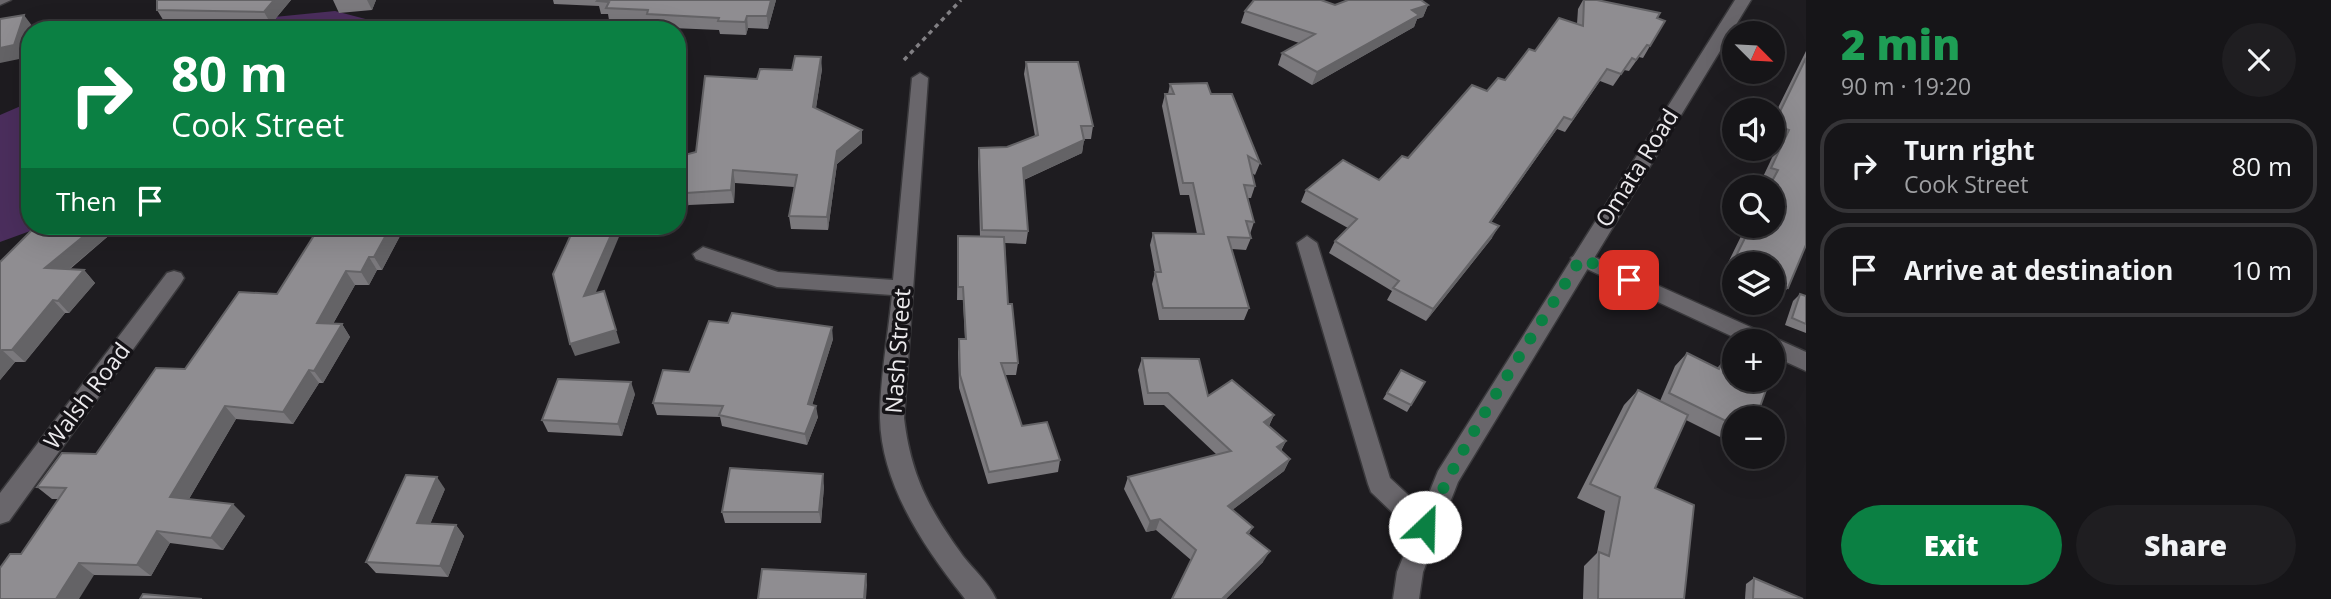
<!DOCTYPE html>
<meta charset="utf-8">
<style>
:root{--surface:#161518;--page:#1f1e21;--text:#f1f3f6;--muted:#9e9fa2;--line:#353437;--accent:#0b8043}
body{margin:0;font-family:"Open Sans",sans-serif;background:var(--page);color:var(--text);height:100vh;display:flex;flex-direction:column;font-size:26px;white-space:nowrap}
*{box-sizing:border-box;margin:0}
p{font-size:23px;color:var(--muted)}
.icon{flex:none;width:38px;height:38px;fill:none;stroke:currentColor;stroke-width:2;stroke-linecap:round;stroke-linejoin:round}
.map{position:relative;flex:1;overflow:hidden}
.drawer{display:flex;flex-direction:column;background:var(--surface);width:525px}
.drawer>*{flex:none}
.banner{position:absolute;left:21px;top:21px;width:665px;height:214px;border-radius:28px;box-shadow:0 7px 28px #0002,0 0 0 2px var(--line);background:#0b8043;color:#fff;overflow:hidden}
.needle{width:46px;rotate:114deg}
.fabs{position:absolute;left:1722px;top:21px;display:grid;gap:14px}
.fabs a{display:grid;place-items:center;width:63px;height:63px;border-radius:50%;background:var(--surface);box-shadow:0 7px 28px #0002,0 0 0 2px var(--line);font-size:35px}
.pin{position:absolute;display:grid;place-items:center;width:60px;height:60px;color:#fff;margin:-30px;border-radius:14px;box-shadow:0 4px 10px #0006}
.me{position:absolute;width:77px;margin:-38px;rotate:24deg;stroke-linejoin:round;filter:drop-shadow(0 0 5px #0008)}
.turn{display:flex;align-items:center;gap:24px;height:147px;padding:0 35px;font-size:32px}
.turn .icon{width:91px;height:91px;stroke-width:2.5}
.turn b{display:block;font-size:49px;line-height:60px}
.then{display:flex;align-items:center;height:66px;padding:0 35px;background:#0003;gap:14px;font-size:26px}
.round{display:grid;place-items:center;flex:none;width:74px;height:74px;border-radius:37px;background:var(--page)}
.summary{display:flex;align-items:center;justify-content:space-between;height:119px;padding:0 35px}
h1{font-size:42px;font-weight:800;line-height:52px;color:#1e9e55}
.primary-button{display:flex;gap:14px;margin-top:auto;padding:14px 35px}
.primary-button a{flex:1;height:80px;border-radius:42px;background:var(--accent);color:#fff;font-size:28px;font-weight:800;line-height:80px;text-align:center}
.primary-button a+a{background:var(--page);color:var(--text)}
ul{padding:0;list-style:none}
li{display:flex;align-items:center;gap:21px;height:94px;margin:0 14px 10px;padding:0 21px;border:4px solid var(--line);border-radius:28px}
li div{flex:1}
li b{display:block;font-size:26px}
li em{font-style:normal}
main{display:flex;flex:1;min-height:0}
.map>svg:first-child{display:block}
</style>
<main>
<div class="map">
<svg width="1806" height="599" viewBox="0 0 1806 599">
<rect width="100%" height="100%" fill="#1e1c20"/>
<g fill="#4b2e5d">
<path d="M335,11L396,27L394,30H189L202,24Z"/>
<path d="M30,102V226H44L0,242V115Z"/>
</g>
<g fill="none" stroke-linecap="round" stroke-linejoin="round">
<g stroke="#3a393c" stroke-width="3">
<g id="minor">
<path d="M0,0H11L0,5Z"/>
<path d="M920,73L928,78L904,418C911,476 929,509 963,556C974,570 989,583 996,599H965L962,595C923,546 881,483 880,418C880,378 888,335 892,295L777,287L696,259L693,254L703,247L778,272L893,280L912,78Z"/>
<path d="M1307,236L1317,243L1390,478L1434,519L1438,527L1434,535L1425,538L1416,535L1371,492L1368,484L1297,243Z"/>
<path d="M1581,251L1806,352V371L1773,356V341H1742L1574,263L1571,258Z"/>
<path d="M174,271L181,273L184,278L181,283L9,521L0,524V493L167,273Z"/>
</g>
</g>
<g stroke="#3a393c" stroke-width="3">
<path id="secondary" d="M1735,0H1751L1458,482L1423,572L1419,599H1393L1397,572L1438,471Z"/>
</g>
<path stroke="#817f83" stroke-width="3.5" stroke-dasharray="4.5 4.5" stroke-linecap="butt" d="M904,60L961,0"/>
<use href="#minor" fill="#69666b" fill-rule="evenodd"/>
<use href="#secondary" fill="#69666b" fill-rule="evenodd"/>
</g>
<g fill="#7b797d">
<path d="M291,0L271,24L165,23L157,10Z"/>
<path d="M333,0H376L372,10L339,13Z"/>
<path d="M553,0H776L768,29L748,28L746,35L720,34L719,30L649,27L648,23L609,20L608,14H601L599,6L554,4Z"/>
<path d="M1583,0H1597L1658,18L1650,46L1643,58L1639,57L1629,71L1624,70L1613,86L1600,81L1565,132L1557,129L1491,222L1492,238L1426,321L1387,300L1392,291L1329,253L1335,241L1348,228L1301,202L1306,190L1379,180L1408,158L1487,91L1505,80L1535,51L1577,24L1578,9Z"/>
<path d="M1335,5H1428L1423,17L1417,19L1414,27L1312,85L1278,65L1282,53L1299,43L1241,23L1245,11Z"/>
<path d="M1806,51V245L1788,288L1776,301L1773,299V264H1734V282L1724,278L1728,270L1725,269L1746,226H1773V187H1765L1767,183L1761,181L1779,143L1773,140V118Z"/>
<path d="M1026,62L1093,126L1091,139H1084L1082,153L1024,180L1028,231L1026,244L1005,243L1008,304L1018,363L1016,375H1005L1022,426L1060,460L1058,472L988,484L959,388L958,352L959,339H965L963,300H957L958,236L980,237L978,161L979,148L1007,147L1035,136L1024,74Z"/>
<path d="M822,69L816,108L862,143L837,164L828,230L791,229L789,216L794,187L735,183L734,203L689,205L677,208L696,152L757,79L792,70Z"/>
<path d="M1170,84L1211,94L1260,163L1255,175L1252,173L1255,186L1251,198H1248L1254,222L1250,234L1251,238L1246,250L1232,249L1249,308L1244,320H1159L1152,284L1155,272L1150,245L1153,233L1197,234L1189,195H1180L1162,106L1165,94H1168Z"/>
<path d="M36,226H120L69,270H84L95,283L69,313H65L25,362H15L0,380V262Z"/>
<path d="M320,226H475L400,236L382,270H377L369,285H355L333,324H342L350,337L323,383H319L293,424L236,419L189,499L245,516L223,550L170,543L151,576L94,575L21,554L59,499H52L37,487L96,454L185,369L277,294Z"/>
<path d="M1800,294L1806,296V333L1785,325L1793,301Z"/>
<path d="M833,339L812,405L818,417L807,445L722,426L720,417L657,415L653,403L689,372Z"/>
<path d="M1687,353L1717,368L1722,363L1734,418V444L1686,420L1655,488L1684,599H1583L1584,566L1597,553L1605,511L1577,498L1624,405L1638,390L1660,401L1675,366Z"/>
<path d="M1142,358L1208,396L1274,415L1269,426L1286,441L1281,451L1290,459L1284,471L1232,510L1253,527L1249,534L1263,562L1226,599H1172L1191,560L1156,530L1146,532L1124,489L1128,477L1217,455L1164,405H1144L1138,370Z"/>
<path d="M1401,370L1425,382L1407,412L1383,399Z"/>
<path d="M635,394L622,436L548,432L542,420Z"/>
<path d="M824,486L821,523H725L722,512Z"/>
<path d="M445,489L430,524L456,525L464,536L448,577L376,573L366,562Z"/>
<path d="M1754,578L1803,599H1745L1746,584Z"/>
</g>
<g fill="#646366">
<path d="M274,0H291L271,24L264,12Z"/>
<path d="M367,0H376L372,10Z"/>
<path d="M771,0H776L768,29L767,16Z"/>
<path d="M1428,5L1423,17L1417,19L1414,27L1312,85L1317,72L1412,10Z"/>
<path d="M24,15L33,27L32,30H30V38L24,58L0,63V48Z"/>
<path d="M747,16L748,28L746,35L745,22Z"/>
<path d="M821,57L822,69L814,120L813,107Z"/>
<path d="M1564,117L1557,129L1483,234L1490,222Z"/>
<path d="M862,130V143L837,164L828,230L827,217L837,151Z"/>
<path d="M1084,140L1082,153L1021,181L1023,168Z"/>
<path d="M733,170L735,183L734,203L731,190Z"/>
<path d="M686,193L689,205L677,208V195Z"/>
<path d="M96,226H120L56,280L45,268Z"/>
<path d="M391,226H475L400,236L382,270L374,257Z"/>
<path d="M615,226H619L621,232L589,309L584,296Z"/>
<path d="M1499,226L1492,238L1426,321L1433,309Z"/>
<path d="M369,257L377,270L369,285L361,272Z"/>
<path d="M84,270L95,283L69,313L58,301Z"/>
<path d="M346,271L355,285L326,336L317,323Z"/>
<path d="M53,300L65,313L25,362L12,350Z"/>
<path d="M608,304L620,343L575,356L570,344Z"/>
<path d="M342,324L350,337L323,383L314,371Z"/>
<path d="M832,327L833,339L809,415L808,404Z"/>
<path d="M2,350L15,362L0,380V352Z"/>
<path d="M309,370L319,383L293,424L283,412Z"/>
<path d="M631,382L635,394L622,436L618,424Z"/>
<path d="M225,406L236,419L183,509L170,497Z"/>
<path d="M816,406L818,417L807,445L805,434Z"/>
<path d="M1274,415L1268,427L1264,422Z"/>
<path d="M1286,441L1280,452L1277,447Z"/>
<path d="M1290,459L1284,471L1223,517L1228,506Z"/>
<path d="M823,474L824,486L821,523L819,512Z"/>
<path d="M437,477L445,489L426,534L417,523Z"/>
<path d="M233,504L245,516L223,550L211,538Z"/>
<path d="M1160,519L1156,530L1146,532L1150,521Z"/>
<path d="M456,525L464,536L448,577L440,566Z"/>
<path d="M157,531L170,543L151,576L137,565Z"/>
<path d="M1270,551L1263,562L1226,599H1222Z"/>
<path d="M79,563L94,575L79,599H56Z"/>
<path d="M866,574L867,585L866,599H864Z"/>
</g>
<g fill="#8f8d91" stroke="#646366" stroke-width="2">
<path d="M157,0H274L264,12L157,10Z"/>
<path d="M598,0H771L767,16H747L745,22L718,21L719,18L647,14L648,10L606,8L609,2L597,1Z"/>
<path d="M1254,0H1321L1335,5L1348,0H1421L1428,5L1412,10L1419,15L1317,72L1282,53L1315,34L1245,11Z"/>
<path d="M1584,0H1597L1660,13L1657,18L1665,21L1650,46L1647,45L1636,60L1632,58L1621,74L1607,69L1572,120L1564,117L1490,222L1499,226L1433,309L1393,288L1399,281L1335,241L1357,219L1306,190L1343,160L1379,180L1402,156L1408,158L1472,85L1487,91L1498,78L1505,80L1529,49L1535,51L1559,18L1583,26Z"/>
<path d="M24,15L14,45L0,48V19Z"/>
<path d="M795,56L821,57L813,107L862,130L837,151L827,217L789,216L797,175L733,170L731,190L686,193L677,195V157L696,152L705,76L757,79L760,69L792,70Z"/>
<path d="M1806,58V245L1788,288L1773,282V264H1736L1739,258L1736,256L1751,226H1773V187H1769L1778,170L1771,168L1789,130L1774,124Z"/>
<path d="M1026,62H1078L1093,126H1081L1084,140L1023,168L1028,231L982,230L979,148L1007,147L1038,135Z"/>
<path d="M1207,83L1211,94H1232L1260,163L1248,156L1255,186L1244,185L1254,222L1246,221L1251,238L1228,237L1249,308H1163L1155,272H1161L1153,233L1204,234L1193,183H1183L1165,94H1174L1170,84Z"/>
<path d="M36,226H96L45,268L84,270L58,301L53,300L12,350H2L0,352V262Z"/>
<path d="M320,226H391L374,257H369L361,272L346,271L317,323L342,324L314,371L309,370L283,412L225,406L170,497L233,504L211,538L157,531L137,565L79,563L56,599H0V568L10,554H21L66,488L37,487L62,453L96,454L156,368L185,369L239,292L277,294Z"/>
<path d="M575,226H615L584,296L604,291L616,330L570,344L553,274Z"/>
<path d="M958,236L1004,237L1008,304H1012L1018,363H1001L1022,426L1047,422L1060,460L989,472L960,375L959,339H966L963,287H958Z"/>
<path d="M1800,294L1806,296V324L1792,318Z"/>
<path d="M732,313L832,327L808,404L816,406L805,434L719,415L723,406L653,403L663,370L689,372L709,321L728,323Z"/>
<path d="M1687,353L1719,369L1722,363L1734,368V380H1750L1749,382L1766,390L1756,418H1734V425L1669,393Z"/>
<path d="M1142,358L1199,359L1208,396L1232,380L1274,415L1264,422L1286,441L1277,447L1290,459L1228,506L1253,527L1247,533L1270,551L1222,599H1172L1196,550L1160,519L1150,521L1128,477L1231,451L1168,393H1148Z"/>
<path d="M1401,370L1425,382L1411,405L1387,393Z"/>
<path d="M558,379L631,382L618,424L542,420Z"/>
<path d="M1638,390L1688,415L1655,488L1694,505L1684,599H1598L1599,552L1609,556L1620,497L1590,484Z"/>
<path d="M730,468L823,474L819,512H722Z"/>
<path d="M406,475L437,477L417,523L456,525L440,566L366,562Z"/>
<path d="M762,569L866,574L864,599H758Z"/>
<path d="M1754,578L1803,599H1753Z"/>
<path d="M143,594L202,599H140Z"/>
</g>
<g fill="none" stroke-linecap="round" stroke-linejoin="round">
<path stroke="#0b8043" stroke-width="12" stroke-dasharray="0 21.6" d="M1425,527C1467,432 1527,346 1581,258L1629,280"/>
</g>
<g text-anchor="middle" stroke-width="7" stroke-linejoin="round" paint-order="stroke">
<g font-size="23" fill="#eceaed" stroke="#151317">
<text transform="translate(1637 168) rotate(-58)" y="8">Omata Road</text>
<text transform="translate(898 351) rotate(-86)" y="8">Nash Street</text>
<text transform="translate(87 396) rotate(-53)" y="8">Walsh Road</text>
</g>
</g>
</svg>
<div class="fabs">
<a><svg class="needle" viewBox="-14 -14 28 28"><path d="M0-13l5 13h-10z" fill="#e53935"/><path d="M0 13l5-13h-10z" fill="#9e9fa2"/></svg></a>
<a><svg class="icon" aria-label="sound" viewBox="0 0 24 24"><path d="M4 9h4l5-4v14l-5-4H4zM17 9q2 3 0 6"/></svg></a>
<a><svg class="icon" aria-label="search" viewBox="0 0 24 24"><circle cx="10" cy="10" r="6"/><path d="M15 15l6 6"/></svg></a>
<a><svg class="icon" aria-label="layers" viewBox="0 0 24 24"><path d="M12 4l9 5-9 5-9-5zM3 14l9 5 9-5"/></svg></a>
<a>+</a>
<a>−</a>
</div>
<div class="pin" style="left:1629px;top:280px;background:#d93025"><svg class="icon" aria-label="arrive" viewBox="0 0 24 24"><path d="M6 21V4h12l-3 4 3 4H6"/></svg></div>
<svg class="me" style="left:1425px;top:527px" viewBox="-20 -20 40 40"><circle r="19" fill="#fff"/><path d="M0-13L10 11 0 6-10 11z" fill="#0b8043"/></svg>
<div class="banner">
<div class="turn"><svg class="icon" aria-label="right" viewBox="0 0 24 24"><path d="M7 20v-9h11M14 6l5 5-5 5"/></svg><div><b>80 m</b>Cook Street</div></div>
<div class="then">Then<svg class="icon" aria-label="arrive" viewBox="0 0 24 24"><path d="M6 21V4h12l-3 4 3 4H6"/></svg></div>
</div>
</div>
<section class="drawer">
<div class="summary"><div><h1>2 min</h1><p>90 m · 19:20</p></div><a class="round"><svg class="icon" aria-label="close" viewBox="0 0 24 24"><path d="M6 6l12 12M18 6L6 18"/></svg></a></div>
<ul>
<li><svg class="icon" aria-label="right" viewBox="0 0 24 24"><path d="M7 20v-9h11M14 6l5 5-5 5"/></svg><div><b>Turn right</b><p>Cook Street</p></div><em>80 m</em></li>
<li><svg class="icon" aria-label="arrive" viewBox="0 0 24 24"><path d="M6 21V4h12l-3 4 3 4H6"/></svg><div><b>Arrive at destination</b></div><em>10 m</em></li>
</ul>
<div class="primary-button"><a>Exit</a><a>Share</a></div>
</section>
</main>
